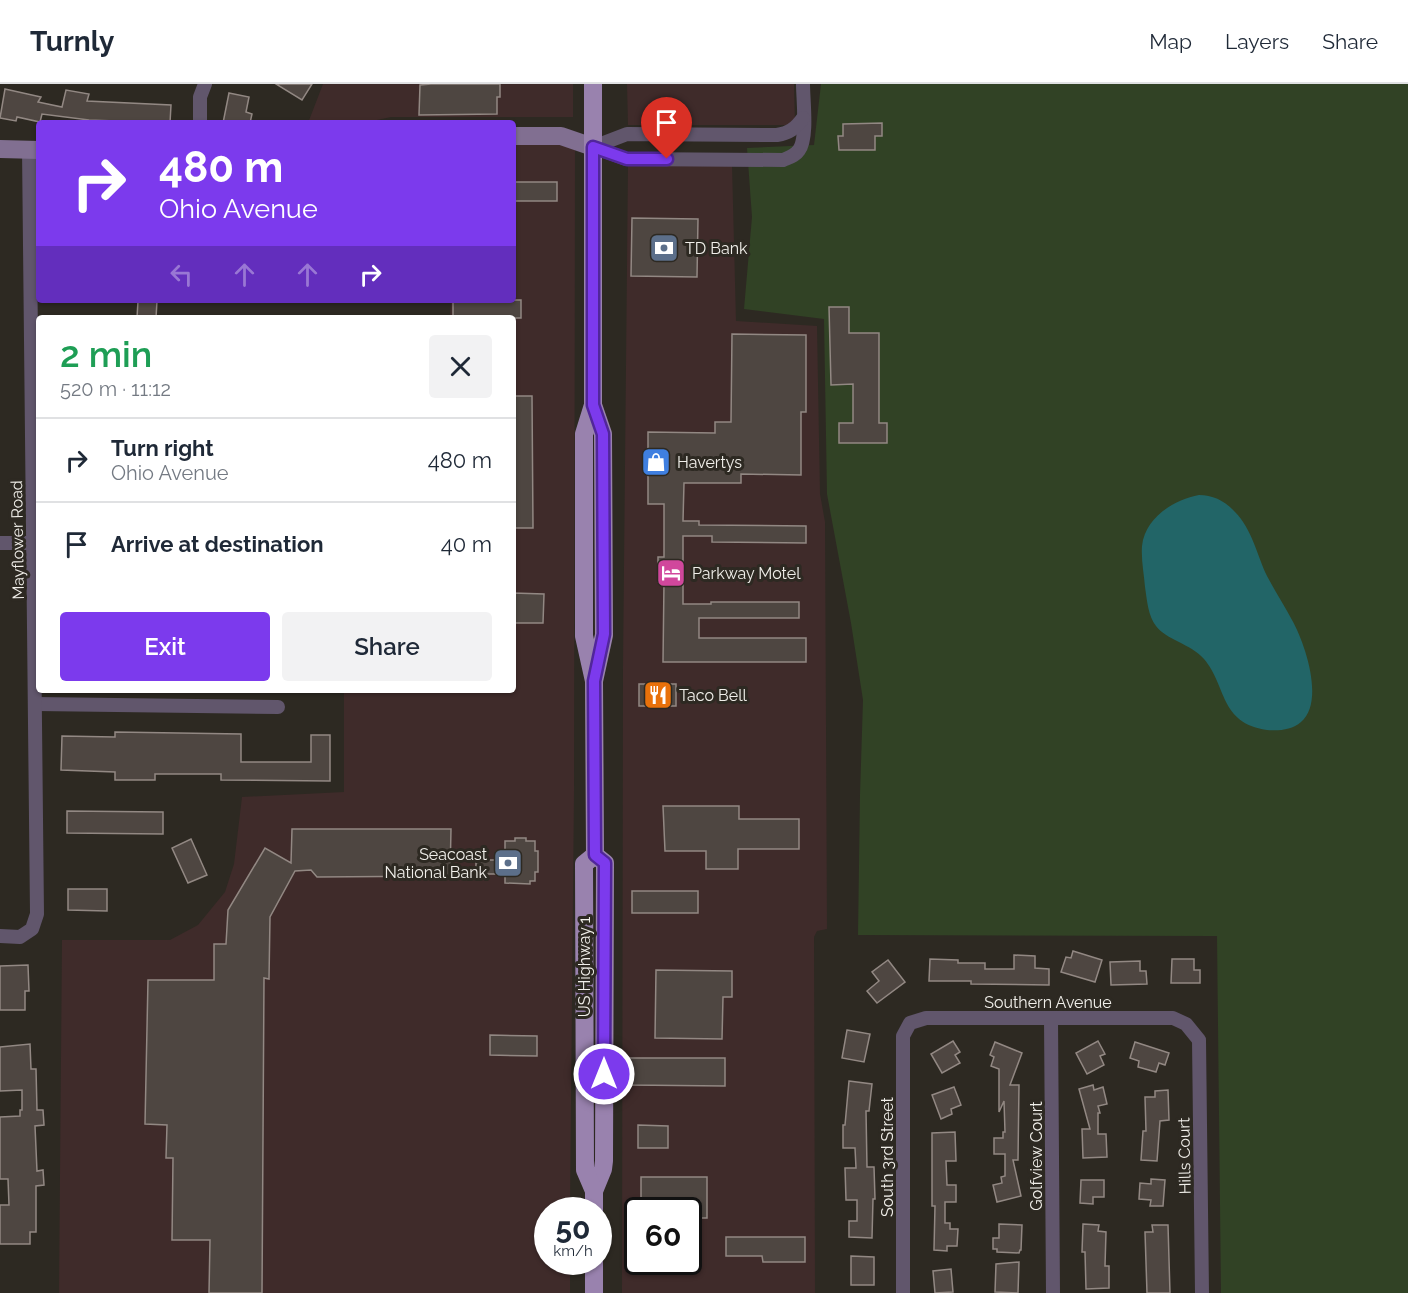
<!DOCTYPE html>
<meta charset="utf-8">
<style>
:root{--surface:#fff;--page:#f2f2f3;--text:#1f2937;--muted:#747a83;--line:#e0e1e3;--accent:#7c3aed}
body{margin:0;font-family:Raleway,sans-serif;background:var(--page);color:var(--text);height:100vh;display:flex;flex-direction:column;font-size:22px;white-space:nowrap}
*{box-sizing:border-box;margin:0}
p{font-size:20px;color:var(--muted)}
.icon{flex:none;width:33px;height:33px;fill:none;stroke:currentColor;stroke-width:2;stroke-linecap:round;stroke-linejoin:round}
.map{position:relative;flex:1;overflow:hidden}
.sheet{position:absolute;left:36px;top:231px;width:480px;height:378px;display:flex;flex-direction:column;background:var(--surface);border-radius:6px;box-shadow:0 2px 4px #0004}
.sheet>*{flex:none}
.guide{position:absolute;left:36px;top:36px;width:480px;height:183px;border-radius:6px;box-shadow:0 2px 4px #0004;background:#7c3aed;color:#fff;overflow:hidden}
.speed{position:absolute;left:534px;top:1113px;display:flex;gap:12px;font-size:30px;font-weight:700;text-align:center}
.speed>*{display:grid;place-content:center;width:78px;height:78px;border-radius:50%;background:var(--surface);box-shadow:0 2px 4px #0004;line-height:1}
.speed small{font-size:15px;font-weight:400}
.speed .limit{border:3px solid #111;border-radius:9px;background:#fff;color:#111}
.pin{position:absolute;display:grid;place-items:center;width:51px;height:51px;color:#fff;margin:-62px -26px;border-radius:50% 50% 50% 0;rotate:-45deg;box-shadow:0 0 6px #0007}
.pin .icon{rotate:45deg}
.me{position:absolute;width:66px;margin:-33px;rotate:0deg;stroke-linejoin:round;filter:drop-shadow(0 0 4px #0008)}
.turn{display:flex;align-items:center;gap:21px;height:126px;padding:0 24px;font-size:27px}
.turn .icon{width:78px;height:78px;stroke-width:2.5}
.turn b{display:block;font-size:42px;line-height:51px}
.lanes{display:flex;align-items:center;height:57px;padding:0 24px;background:#0003;justify-content:center;gap:30px;direction:ltr}
.lanes .off{opacity:.35}
.round{display:grid;place-items:center;flex:none;width:63px;height:63px;border-radius:6px;background:var(--page)}
.head{display:flex;align-items:center;justify-content:space-between;height:102px;padding:0 24px}
h1{font-size:36px;font-weight:600;line-height:45px;color:#1e9e55}
.action{display:flex;gap:12px;margin-top:auto;padding:12px 24px}
.action a{flex:1;height:69px;border-radius:6px;background:var(--accent);color:#fff;font-size:24px;font-weight:600;line-height:69px;text-align:center}
.action a+a{background:var(--page);color:var(--text)}
ul{padding:0;list-style:none}
li{display:flex;align-items:center;gap:18px;height:84px;padding:0 24px;border-top:2px solid var(--line)}
li div{flex:1}
li b{display:block;font-size:22px}
li em{font-style:normal}
header{display:flex;align-items:center;gap:36px;box-sizing:border-box;height:84px;padding:0 30px;background:var(--surface);border-bottom:2px solid var(--line)}
header strong{font-size:28px}
nav{display:flex;gap:33px;margin-inline-start:auto;font-size:21px}
.map>svg:first-child{display:block}
</style>
<header>
<strong>Turnly</strong>
<nav><a>Map</a><a>Layers</a><a>Share</a></nav>
</header>
<div class="map">
<svg width="1408" height="1209" viewBox="0 0 1408 1209">
<rect width="100%" height="100%" fill="#2d2922"/>
<g fill="#3f2b2a" fill-rule="evenodd">
<path d="M323,0H573V33H391L363,39H308Z"/>
<path d="M627,0H794L795,41H628Z"/>
<path d="M513,60L560,61L575,65L574,707L570,1126H548V1178H570V1209H59L62,856H170L198,841L225,808L234,780L242,713L344,708V606H513V234H450L451,216H513Z"/>
<path d="M628,81H732L736,237L817,242L820,410L825,438L827,845L817,847L814,853L815,1209H622L623,583ZM638,1126H688V1178H638Z"/>
</g>
<path fill="#314225" d="M821,0H1408V1209H1221L1217,852L858,851L860,711L863,616L851,539L827,410L824,235L744,225L752,133L747,64L814,61Z"/>
<path fill="#226567" d="M1199,411C1213,411 1225,417 1235,428C1252,445 1257,471 1267,492C1275,507 1284,521 1292,536C1305,559 1325,618 1301,638C1292,646 1279,647 1267,646C1219,639 1227,602 1204,575C1191,560 1165,555 1156,542C1148,532 1147,516 1145,503C1144,490 1141,476 1142,462C1145,434 1173,416 1199,411Z"/>
<g fill="#4e4641" stroke="#928883" stroke-width="1.5">
<path d="M276,0H312L302,16Z"/>
<path d="M431,0H500V13H497V30L419,31L420,1Z"/>
<path d="M5,5L41,13L38,18L62,23L66,6L89,10L87,17L171,21L170,39L89,36L42,30L40,38L17,33L16,37L0,34Z"/>
<path d="M229,9L249,13L246,28L252,30L250,39H223Z"/>
<path d="M882,39V52H875V66H839L838,52H843V40Z"/>
<rect x="513" y="98" width="44" height="19"/>
<path d="M632,134L698,135L697,193L631,192Z"/>
<rect x="453" y="216" width="68" height="18"/>
<path d="M138,217H157L156,234H137Z"/>
<path d="M829,223H849V249H879V339H887V359H839V339H853V300L831,301Z"/>
<path d="M732,250L806,251V328H801V391L741,390V399H684L683,437H699V441L806,442V459L712,458V452H683V520H711V518H799V534H699V554H806V578H663L664,498H658V473H664V420H648V348L715,349V338H731Z"/>
<path d="M513,312H532L533,444H513Z"/>
<path d="M513,509L544,510L543,539H513Z"/>
<rect x="639" y="600" width="37" height="22"/>
<path d="M115,648L241,650V678H311V651H330V697L221,696V690H155V696H115V688L61,686L62,652L115,653Z"/>
<path d="M663,722H739V735H799V765H738V785H706V767H665Z"/>
<path d="M67,727L163,728V750L67,749Z"/>
<path d="M292,745H451L450,792L317,793L311,786L295,787L270,833L269,895L264,894L262,1209H209L210,1156H172L173,1074H166L167,1041L145,1040L148,896H214V860H226L228,826L265,764L291,779Z"/>
<path d="M515,754H526V757H535V767H538V788H535V797H530V800L505,799V790H476V776H505V757H515Z"/>
<path d="M191,755L207,791L188,799L172,764Z"/>
<path d="M68,805H107V827L68,826Z"/>
<rect x="632" y="807" width="66" height="22"/>
<path d="M1073,867L1102,876L1095,898L1061,888L1066,873L1071,874Z"/>
<path d="M1014,871L1035,872V884L1049,885V901L971,900V897H929L930,875L958,876V879H985V885H1014Z"/>
<path d="M1172,875H1194V886H1200V899H1171Z"/>
<path d="M888,876L905,898L877,919L867,907L879,897L872,888Z"/>
<path d="M1140,877V887H1146L1147,900L1111,901L1110,878Z"/>
<path d="M28,881L29,907H25V926H0V882Z"/>
<path d="M656,886L732,887V913H723L722,955L655,954Z"/>
<path d="M847,946L870,950L864,978L842,974Z"/>
<path d="M490,951L537,952V972L490,971Z"/>
<path d="M953,957L960,968L955,971L960,979L942,989L931,970Z"/>
<path d="M1098,957L1105,970L1100,972L1104,981L1087,990L1076,969Z"/>
<path d="M995,958L1022,969L1010,1001H1019L1018,1076H1013L1021,1112L997,1118L993,1101L1002,1099L1001,1093L1005,1092V1070H994V1054H1003V1048H1005L1004,1017L999,1028V985L991,982L994,973L990,971Z"/>
<path d="M1135,958L1169,969L1165,981L1159,979L1156,988L1138,983L1139,977L1130,974Z"/>
<path d="M30,960L31,985H36L37,1026H43L44,1041L35,1042L37,1087L43,1086L44,1101L36,1102V1148H30V1160H0V1121H9L8,1095H0V1033L20,1032V1026H22V1006L0,1007V963Z"/>
<path d="M630,974H725V1002L630,1001Z"/>
<path d="M849,997L872,1000L869,1027H866L867,1083H874L875,1115H873L872,1154L849,1153V1137H857V1116H846L845,1084H856L855,1064H843V1041H845Z"/>
<path d="M1093,1001L1094,1006L1103,1003L1107,1020L1098,1022L1100,1029H1098V1050H1106L1107,1073L1083,1074L1082,1045H1090L1079,1005Z"/>
<path d="M954,1003L961,1021L951,1025L952,1030L941,1035L932,1011Z"/>
<path d="M1168,1006L1169,1036L1160,1037L1157,1077L1141,1076L1143,1047H1146L1145,1013H1155V1007Z"/>
<path d="M638,1041L668,1042V1064H638Z"/>
<path d="M955,1048L956,1077H946L947,1101H956V1118H945V1139H950V1145H958L957,1162H947V1167L934,1166L935,1122H932V1049Z"/>
<path d="M641,1093H707V1134H688V1126H641Z"/>
<path d="M1151,1095L1165,1096L1163,1122H1150L1151,1116L1139,1115L1140,1099L1151,1100Z"/>
<path d="M1081,1096H1104V1113H1093V1120L1080,1119Z"/>
<path d="M999,1140L1022,1141L1021,1166H1020L1019,1169L997,1168V1165H993V1154H999Z"/>
<path d="M1083,1140L1099,1141L1098,1147L1106,1148L1105,1182H1109V1204L1086,1205L1085,1168H1082Z"/>
<path d="M1152,1141H1168L1170,1209H1147L1145,1148H1153Z"/>
<path d="M726,1153H805V1178H763L762,1172H726Z"/>
<path d="M851,1172L874,1173V1201H851Z"/>
<path d="M1019,1178L1018,1209L995,1208L996,1180Z"/>
<path d="M951,1185L953,1208L935,1209L933,1187Z"/>
</g>
<g fill="none" stroke-linecap="round" stroke-linejoin="round">
<g stroke="#61566c" stroke-width="14">
<path d="M200,39V13L205,0"/>
<path d="M593,63L626,75L783,76C790,73 795,72 799,66C808,54 803,16 803,0"/>
<path d="M593,63L627,50L777,51C789,49 795,45 803,34"/>
<path d="M0,459H39"/>
<path d="M36,620L278,623"/>
<path d="M0,852L20,853L32,845L37,830L29,65"/>
<path d="M1051,935L1053,1209"/>
<path d="M903,1209V952L910,939L926,934H1173L1186,940L1199,956L1202,1209"/>
</g>
<g stroke="#816f91" stroke-width="18">
<path d="M513,52H561L593,63"/>
<path d="M0,65L39,66"/>
</g>
<g stroke="#9982ae" stroke-width="18">
<path d="M593,0V321L584,350V552L594,597"/>
<path d="M593,321L603,350L604,551L594,597L595,771"/>
<path d="M594,1107L603,1085L604,1077L605,779L595,771"/>
<path d="M594,1126V1107L585,1086L584,780L595,771"/>
<path d="M594,1209V1178"/>
</g>
</g>
<g fill="none" stroke-linecap="round" stroke-linejoin="round">
<g stroke="#51269a" stroke-width="15">
<path id="route" d="M604,990L605,779L595,771L594,597L604,550L603,350L593,321V63L627,75H667"/>
</g>
<use href="#route" stroke="#7c3aed" stroke-width="10"/>
</g>
<defs>
<g id="bank-square" transform="scale(1.5)"><rect x="-9" y="-9" width="18" height="18" rx="4" fill="#5c6f8a" stroke="#2d2922"/><path d="M-6-4H6V4H-6ZM0-2.3a2.3 2.3 0 1 0 0 4.6a2.3 2.3 0 1 0 0-4.6Z" fill="#fff"/></g>
<g id="shop-square" transform="scale(1.5)"><rect x="-9" y="-9" width="18" height="18" rx="4" fill="#3f7fe0" stroke="#2d2922"/><path d="M-5-2.5h2.3a2.7 3.5 0 0 1 5.4 0H5L5.5 6h-11ZM-1.5-2.5h3a1.5 2.3 0 0 0-3 0Z" fill="#fff"/></g>
<g id="hotel-square" transform="scale(1.5)"><rect x="-9" y="-9" width="18" height="18" rx="4" fill="#d1479c" stroke="#2d2922"/><path d="M-6-4.5h1.5V1H6V5H4.5V3h-9V5H-6ZM-4 0a1.8 1.8 0 1 1 3.6 0ZM.5 0V-2.5h3Q6-2.5 6 0Z" fill="#fff"/></g>
<g id="restaurant-square" transform="scale(1.5)"><rect x="-9" y="-9" width="18" height="18" rx="4" fill="#e8710a" stroke="#2d2922"/><path d="M-5-6h1v4h1v-4h1v4h1v-4h1v5L-1.5 .5V6h-2V.5L-5-1ZM5-6V6H3V1.5H1.5Q1.5-4 5-6Z" fill="#fff"/></g>
</defs>
<g fill-rule="evenodd">
<use href="#bank-square" x="664" y="164"/>
<use href="#shop-square" x="656" y="378"/>
<use href="#hotel-square" x="671" y="489"/>
<use href="#restaurant-square" x="658" y="611"/>
<use href="#bank-square" x="508" y="779"/>
</g>
<g text-anchor="middle" stroke-width="6" stroke-linejoin="round" paint-order="stroke">
<g font-size="16" fill="#f1efea" stroke="#2d2922" text-anchor="start">
<text x="685" y="170">TD Bank</text>
<text x="677" y="384">Havertys</text>
<text x="692" y="495">Parkway Motel</text>
<text x="679" y="617">Taco Bell</text>
<text x="487" y="776" text-anchor="end">Seacoast<tspan x="487" dy="18">National Bank</tspan></text>
</g>
<g font-size="16" fill="#f1efea" stroke="#2d2922">
<text transform="translate(17 456) rotate(-91)" y="6">Mayflower Road</text>
<text transform="translate(584 883) rotate(-90)" y="6">US Highway 1</text>
<text x="1048" y="924">Southern Avenue</text>
<text transform="translate(1036 1072) rotate(-90)" y="6">Golfview Court</text>
<text transform="translate(1184 1072) rotate(-91)" y="6">Hills Court</text>
<text transform="translate(887 1073) rotate(-90)" y="6">South 3rd Street</text>
</g>
</g>
</svg>
<div class="speed"><div>50<small>km/h</small></div><div class="limit">60</div></div>
<div class="pin" style="left:667px;top:75px;background:#d93025"><svg class="icon" aria-label="arrive" viewBox="0 0 24 24"><path d="M6 21V4h12l-3 4 3 4H6"/></svg></div>
<svg class="me" style="left:604px;top:990px" viewBox="-20 -20 40 40"><circle r="17" fill="#7c3aed" stroke="#fff" stroke-width="3"/><path d="M0-11L8 9 0 5-8 9z" fill="#fff"/></svg>
<div class="guide">
<div class="turn"><svg class="icon" aria-label="right" viewBox="0 0 24 24"><path d="M7 20v-9h11M14 6l5 5-5 5"/></svg><div><b>480 m</b>Ohio Avenue</div></div>
<div class="lanes"><svg class="icon off" aria-label="left" viewBox="0 0 24 24"><path d="M17 20v-9H6M10 6l-5 5 5 5"/></svg><svg class="icon off" aria-label="ahead" viewBox="0 0 24 24"><path d="M12 20V5M6 11l6-6 6 6"/></svg><svg class="icon off" aria-label="ahead" viewBox="0 0 24 24"><path d="M12 20V5M6 11l6-6 6 6"/></svg><svg class="icon" aria-label="right" viewBox="0 0 24 24"><path d="M7 20v-9h11M14 6l5 5-5 5"/></svg></div>
</div>
<section class="sheet">
<div class="head"><div><h1>2 min</h1><p>520 m · 11:12</p></div><a class="round"><svg class="icon" aria-label="close" viewBox="0 0 24 24"><path d="M6 6l12 12M18 6L6 18"/></svg></a></div>
<ul>
<li><svg class="icon" aria-label="right" viewBox="0 0 24 24"><path d="M7 20v-9h11M14 6l5 5-5 5"/></svg><div><b>Turn right</b><p>Ohio Avenue</p></div><em>480 m</em></li>
<li><svg class="icon" aria-label="arrive" viewBox="0 0 24 24"><path d="M6 21V4h12l-3 4 3 4H6"/></svg><div><b>Arrive at destination</b></div><em>40 m</em></li>
</ul>
<div class="action"><a>Exit</a><a>Share</a></div>
</section>
</div>
